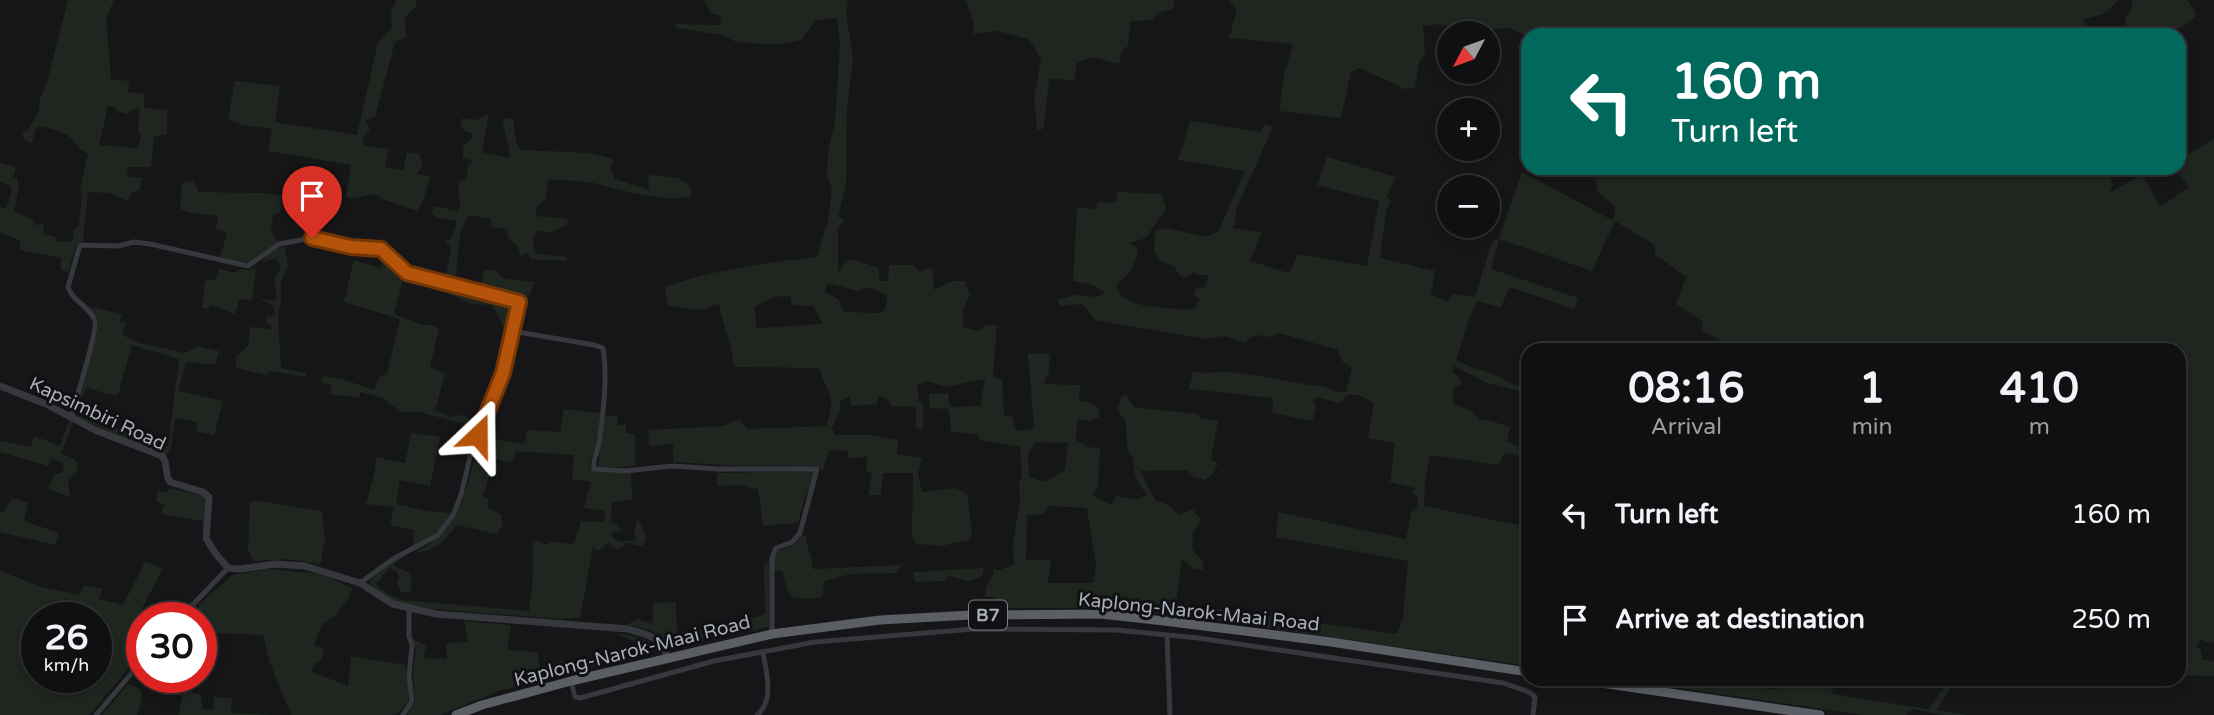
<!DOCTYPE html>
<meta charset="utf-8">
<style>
:root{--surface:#101012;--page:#1e1e20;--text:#f1f3f6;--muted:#9c9d9f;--line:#303032}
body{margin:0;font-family:"Varela Round",sans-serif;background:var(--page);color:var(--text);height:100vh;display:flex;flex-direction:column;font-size:26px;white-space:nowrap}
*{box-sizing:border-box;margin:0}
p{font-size:23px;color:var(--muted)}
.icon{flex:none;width:38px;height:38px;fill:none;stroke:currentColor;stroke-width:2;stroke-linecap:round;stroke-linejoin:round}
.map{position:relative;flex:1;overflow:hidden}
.side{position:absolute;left:1521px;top:343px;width:665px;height:343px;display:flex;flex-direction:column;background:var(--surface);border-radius:21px;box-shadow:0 4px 10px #0003,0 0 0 2px var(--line)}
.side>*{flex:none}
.guide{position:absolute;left:1521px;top:28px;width:665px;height:147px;border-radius:21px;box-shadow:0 4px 10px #0003,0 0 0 2px var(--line);background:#00695c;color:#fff;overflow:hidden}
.needle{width:46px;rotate:229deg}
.controls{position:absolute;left:1437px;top:21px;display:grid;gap:14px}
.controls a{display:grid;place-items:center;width:63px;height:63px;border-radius:50%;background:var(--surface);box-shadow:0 4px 10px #0003,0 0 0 2px var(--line);font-size:35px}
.speed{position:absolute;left:21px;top:602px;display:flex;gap:14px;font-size:35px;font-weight:700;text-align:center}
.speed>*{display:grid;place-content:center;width:91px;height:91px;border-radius:50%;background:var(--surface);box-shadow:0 4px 10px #0003,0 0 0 2px var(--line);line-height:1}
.speed small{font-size:18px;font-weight:400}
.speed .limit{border:10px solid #d22;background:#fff;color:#111}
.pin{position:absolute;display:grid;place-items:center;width:60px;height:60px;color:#fff;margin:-72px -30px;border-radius:50% 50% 50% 0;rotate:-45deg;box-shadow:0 0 7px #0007}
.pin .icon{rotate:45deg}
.me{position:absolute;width:77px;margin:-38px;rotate:23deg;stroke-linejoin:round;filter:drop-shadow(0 0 5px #0008)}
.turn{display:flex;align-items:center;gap:24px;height:147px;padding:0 35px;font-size:32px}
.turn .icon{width:91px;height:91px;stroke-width:2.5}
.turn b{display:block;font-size:49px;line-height:60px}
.eta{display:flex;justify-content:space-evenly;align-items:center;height:119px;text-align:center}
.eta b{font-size:42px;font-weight:800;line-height:49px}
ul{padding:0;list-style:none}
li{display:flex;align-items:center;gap:21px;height:105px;padding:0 35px}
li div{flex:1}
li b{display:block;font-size:26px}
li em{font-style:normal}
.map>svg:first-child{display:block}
</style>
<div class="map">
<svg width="2214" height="715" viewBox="0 0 2214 715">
<rect width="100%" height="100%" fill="#161618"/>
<g fill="#1e261f" fill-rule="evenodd">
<path d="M68,0H114L106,18L111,79L129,81L128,92L144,94V108L167,110V134L154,137L151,167H127L128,176L142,178L140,190L131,193L127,201L109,193L88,192L83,241L77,243L68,272L61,270V258L19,250L21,241L0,232V207L6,209L12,189L9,185L0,182V163L16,167L13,178L17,177L19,187L14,212L32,219L36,225L43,224L44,235L54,236L58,242H70L74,237L73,231L79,226L82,192L80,189L88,154C76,147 79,146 71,138C63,130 48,128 37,126L31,144L23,138V133L28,130L39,111V102L46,85ZM108,106L116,107L117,111L127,114L136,108H140L138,130L141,135L138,148L99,145Z"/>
<path d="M396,0H416L417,5L405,18L406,37L395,42L375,117L366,121L370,129L363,137V145L389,149L385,167L403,170L407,152L419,154L423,165L417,174L430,176L424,199L417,211L385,200L375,194L351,199L346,196L351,165L268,151L272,129L244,125L228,120L235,81L280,86L275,122L357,135L378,42L392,27L391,13Z"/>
<path d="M704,0H848L846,13L853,58L847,106L846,185L838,217L845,220L838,228V273L846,261L855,260L879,268V281H888L889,265H914L920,272L928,268L933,269L934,290L952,281H965L970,295L963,309V327L978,331L987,325H997L993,372L995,378L1002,379L1004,416H1012L1016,431L1034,429L1028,353L1050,354L1049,370L1044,384L1080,385L1079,401L1091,403L1098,408L1100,416L1092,421L1077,420L1076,440L1091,449L1096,446L1100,449L1098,488L1092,495L1111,505L1116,496L1136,500L1147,495C1137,483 1133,473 1133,457L1127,450L1126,421L1117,410L1121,398L1126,395L1134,407L1197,414L1201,418L1218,421L1211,460L1218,463L1214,473L1204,480L1194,477L1187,470L1140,471L1155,500L1167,504L1179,515L1192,509L1202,520L1193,531L1192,549L1203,562V570L1194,569L1182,560L1176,603L1397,634L1403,618L1408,561L1276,537L1278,512L1406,539L1411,512L1417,507L1418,498L1412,492L1418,489L1390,482L1395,443L1368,438L1374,403L1359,395H1346L1343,401L1338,403L1317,397L1313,400L1316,408L1312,421L1272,413L1273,398L1189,389L1193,372C1208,374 1222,371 1237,373C1265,376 1292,383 1320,386C1330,387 1336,394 1346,392L1352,368L1342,361L1338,350L1279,333L1272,337L1255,335L1244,343L1224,336L1206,339L1095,320L1082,304L1059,306L1058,300L1075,295L1097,297L1105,293L1094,285L1073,281L1077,207L1096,209L1097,202L1116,203L1117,192L1161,194L1166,208L1146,238L1129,243L1138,248C1136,265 1130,275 1116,285C1117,288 1118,292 1121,295C1133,308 1178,310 1194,309L1200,299L1193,294L1197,287L1204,288L1209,275H1199L1194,272L1186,278L1179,275L1174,266L1158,260L1154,249L1155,231L1168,228L1206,237L1218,232L1245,171L1178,160L1190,121L1261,132L1265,124L1273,127L1237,207L1235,223L1232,228L1262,232L1250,261L1289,273L1298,254L1367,266L1379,201L1317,185L1327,157L1396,177L1387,196L1391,201L1386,211L1380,258L1435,271L1431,295L1448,302L1452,294L1475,297L1492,242L1499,238L1522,172L1614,221L1615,206L1599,193L1592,168H2112L2110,176L2113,185L2109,193L2142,174L2160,207L2189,187L2175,168H2179V160L2214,139V642L2208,643L2201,639L2196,646L2201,650L2202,660L2214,661V676L2179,675V481L2183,478L2179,470V350H1724L1727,345L1702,330L1703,322L1676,304L1686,277L1655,254V245L1615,221L1592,271L1499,239L1491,269L1578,298L1574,309L1509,287L1501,308L1478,301L1468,321L1456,361L1500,377L1514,385H1526L1528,393L1487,383L1454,366L1452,372L1460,378L1461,385L1453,389V404L1470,410L1482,421L1488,420L1510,427L1507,442L1528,449V458L1504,453L1499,465L1430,455L1425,482L1424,506L1528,527V666L1182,615L1101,608H996L997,599L985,596L986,587L994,573L992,569L999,570L1014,565L1013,542L1020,503L1019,484L1022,475L1020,447L980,440L977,434L951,432L949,409L930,408L929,394L948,393L950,407L980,406L985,379L945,387L927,381L917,385L919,401L923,404V429L916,428V407L892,406L887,399L878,396L877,404L851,406L850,396L840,401V410L832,428L835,435H870L898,440L897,454L922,458L918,473L922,492L956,488L967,494L972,534L968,542C955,540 948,546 940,546C931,545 926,544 917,545L912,536L913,473H883L881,495H868L872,473L866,472L867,457L847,458L848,451L829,450L823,471L815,466H742L673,462V444L649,446L648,430L723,426L739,419L748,429L826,426C837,395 828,396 819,368L734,367C732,345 723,326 719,304L700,310L668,306L665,287C714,269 765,263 817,257L828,220L832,188L827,175L828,151L835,121L840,43L837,18L816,20L801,40L778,45L736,42L723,35L677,28L675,24L721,25L720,16L711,13ZM827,283L858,291L868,287L887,295L886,308L881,313L844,312L838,299L825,292ZM790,296L792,305L813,306L823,324L756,328L755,307L773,297ZM1036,442L1068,443L1065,470L1045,482L1029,477L1028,453ZM1048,506L1087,508L1096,565L1093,583H1048L1051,560H1026L1027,515L1044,514Z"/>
<path d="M966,0H1175L1173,9L1157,13L1154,20L1131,21L1128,46L1122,50L1119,64L1093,57L1077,62L1074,80L1049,79L1044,128L1037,131L1034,99L1041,59L1029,39L998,31L974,34L973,21Z"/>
<path d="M1229,0H2119L2103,14L2083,20L2094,35L1528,36L1508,28L1473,31L1440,24L1423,26L1425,54L1419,63L1415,88L1405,89L1360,68L1351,72L1341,118L1279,111L1284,76L1293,44L1229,38L1237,9Z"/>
<path d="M2132,0H2187L2196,12L2195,17L2184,26L2170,32L2172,35H2136L2134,31L2127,28L2125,17L2131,10Z"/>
<path d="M489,113L482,152L509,158C511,142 503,135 503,118L513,119L516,142L521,150L590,153L614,159L610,168L615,179L649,190L648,175L678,178L690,186L691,196C662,203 626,191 598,184C582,180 564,181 548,179L546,199L537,205L536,216L568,219L567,226L549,232L537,231L533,240L536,254L566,257V261L530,259L527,252L521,257L518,247L508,237V229L491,227V219L468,215L460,234L455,283L445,281L451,248L444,239L451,240L457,221L439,218L431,214L434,206L457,211L460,207L458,184L467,177L468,164L474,161L462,158L464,145L471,140L473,133L465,131L460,124L463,118L477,120Z"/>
<path d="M193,181L199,192L262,193L282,196L280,213L273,215L271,233L278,241L249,263L220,257L227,233L216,229L218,216L187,212L180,208L182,183Z"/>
<path d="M285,247L288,266L281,281V299L278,317L281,368L306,373L307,377L269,371L266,375L236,368V356L248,346L250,327L270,329L272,326L267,323L265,317L275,316L274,306L258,298L274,301L277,298L274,280L281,267L276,258L261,263L275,248Z"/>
<path d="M385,256L404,276L394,314L423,325H433L439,329L430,367L445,374L435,410L449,417L462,415L478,423L470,447L466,443L470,432L465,424L419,412H400L384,398L360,392V398L330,394L331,385L321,383L323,376L342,379L374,390L379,378L387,374L400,319L344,302L354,260L380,268Z"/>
<path d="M256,267L252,300L239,299L235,314L211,305L208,309L202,308L205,281L216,279L219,269L236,273L240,269L250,270Z"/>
<path d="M484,269L497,271L502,278L534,282L528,299L522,306L517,299L481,288Z"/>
<path d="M447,287L515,305L506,340L501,321L491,305L472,304L449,294Z"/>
<path d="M89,306L122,314L120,321L126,323L122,335L143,344L186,353L198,346L219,351L215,365L186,362L178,391L223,401L214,435L196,431L197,422L175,418L171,447L166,456L74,416L75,414L109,429L115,427L168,446L179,359L132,345L118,395L106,394L87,387L76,409L98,328L97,318Z"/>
<path d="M564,409L600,413L596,447L589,464L592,470L597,472L631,473L632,499L612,502L611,523L617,524L622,531L612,532V537L620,542L636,540L634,530L638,519L647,539L642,546L627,543L617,550L608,542L598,551L593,547L580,618L562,619L409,607C394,601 378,597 369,582C379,569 393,561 407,554L393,565L411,574V591L401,593L397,582L399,577L396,571L389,568L376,584L385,592L402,600L529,611L533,576V541H540L545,545L552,542L574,544L581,521L605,522V511L584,508L591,482L572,479L574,455L516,451L512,463L494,459L483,497L489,498L487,507L501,515L503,524L497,534L456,525C447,539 433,554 415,552C463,529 467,485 480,437L524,444L527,430L560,432Z"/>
<path d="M604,416H617L618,425H626V433L635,434V466L601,468L598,467Z"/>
<path d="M69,420L73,422L61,454L73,458L78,464L76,473L68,479L70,497L48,489L54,475L63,472L64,464L51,458L48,466L0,452V441L31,447L34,436L60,446Z"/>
<path d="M411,433L440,437L430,486L400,480L396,504C414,508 432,513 451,513L438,532L413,546L414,530L390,525L394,507L366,504L375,471L376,457L405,463Z"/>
<path d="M813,471L815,475L805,497L798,523L763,526L758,488L749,489L746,485L717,486V473Z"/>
<path d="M169,488L204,496L207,501L203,521L161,514L165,504L156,502L158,491L168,493Z"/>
<path d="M12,498L28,503L24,521L59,533L55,545L0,532V512L3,513Z"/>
<path d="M259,501L322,511L325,541L320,564L287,559L253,561L248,549L250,502Z"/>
<path d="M801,535L806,536C807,549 812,556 813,569L902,565L895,573L850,574L825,581L822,597L809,599L794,598L787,591L782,571H774V558L777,551L795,544Z"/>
<path d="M769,561V627L668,645C658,630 644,628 627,625L637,619L653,624V603L676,602L677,633L732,626C740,617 755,620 765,613L764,565Z"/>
<path d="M145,562L163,568L128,636L142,642V652L89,715H0V571L42,587L80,595L84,585L103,589L99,599L123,605ZM37,618H96V677H37Z"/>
<path d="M984,568L982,576L970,581L949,576L944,581L916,582L913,577L914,572Z"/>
<path d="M267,569L320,574L352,588L349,598L335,615L321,626L314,645L324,649L322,659L314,665L312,672L348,686L351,656L405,665C408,688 417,703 393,715H291L270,663L263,635L201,632V618H198L199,604L233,575Z"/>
<path d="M464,621L511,625L507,650L537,652L540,667L565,660L571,665L640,648L634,641L614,633C630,636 647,636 659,649L499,691L440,715H407L415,701L413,670L416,650L412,638L426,646L423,658L447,659L446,644L468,641Z"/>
<path d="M1617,679H1704L1776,690L1780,679H1836L1831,694L1929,709L1947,683V679H1955L1937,710L1968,715H1944L1912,709L1907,715H1863Z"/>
<path d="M128,684L141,690L142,699L137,715H102Z"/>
<path d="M183,692L201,694L202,709L214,710V697L232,698L231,713L276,715H179Z"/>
</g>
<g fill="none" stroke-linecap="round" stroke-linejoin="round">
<g stroke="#37383d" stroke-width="5">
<path d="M512,331L594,345L603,348C608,378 603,413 599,443C598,452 592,460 594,469L625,471L672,466L718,469H817L800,533L792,542L776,548L772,558V634"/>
<path d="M71,417C75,402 98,331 95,321C90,306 73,302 68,287L80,245L118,246L134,242L150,244L248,266L279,244L312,238L351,247L381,249L407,273L519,302L503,373L481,425L470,457L461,495L453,515L438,535L393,559L360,583"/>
<path d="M180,618L228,568"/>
<path d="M1167,636L1170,715"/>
<path d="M571,681L575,697L580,698L714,661L815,642L974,629L1116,630L1198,638L1503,683L1529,692L1535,697L1533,715"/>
<path d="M96,715L142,661"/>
<path d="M403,715L412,701L409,675L412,645L409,636V609"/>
<path d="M757,715C775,701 766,671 763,652"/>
</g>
<path stroke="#37383d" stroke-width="7" d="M0,386L46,404L95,430L162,456C169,464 164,474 170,482L203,492L209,497L206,538L215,553L228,568L240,569L276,564L305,566L360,583L393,604L436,614L628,629C651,636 658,635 668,658"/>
<g stroke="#5b5e65" stroke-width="9">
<path d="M1574,679L1820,715"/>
<path d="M456,715L482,705L571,681L772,634L880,620L971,615L1101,614L1164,621L1331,642L1528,672"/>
</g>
</g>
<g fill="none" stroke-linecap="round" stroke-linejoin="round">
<g stroke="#753606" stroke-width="18">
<path id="route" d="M312,238L351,247L381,249L407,273L519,302L503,373L478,435"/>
</g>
<use href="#route" stroke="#b45309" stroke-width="12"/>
</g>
<g text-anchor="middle" stroke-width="6" stroke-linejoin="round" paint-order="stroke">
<rect fill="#111113" stroke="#7b7e86" stroke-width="2" x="969" y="600.5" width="38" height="29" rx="5"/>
<g font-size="18" font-weight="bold" fill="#a8adb8">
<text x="988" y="621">B7</text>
</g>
<g font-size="19" fill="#a8adb8" stroke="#111113">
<text transform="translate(98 413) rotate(25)" y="7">Kapsimbiri Road</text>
<text transform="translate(1199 611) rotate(6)" y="7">Kaplong-Narok-Maai Road</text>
<text transform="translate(632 650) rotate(-14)" y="7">Kaplong-Narok-Maai Road</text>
</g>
</g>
</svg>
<div class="controls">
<a><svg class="needle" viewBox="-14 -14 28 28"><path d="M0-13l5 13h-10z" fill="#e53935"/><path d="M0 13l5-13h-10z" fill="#9c9d9f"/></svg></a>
<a>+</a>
<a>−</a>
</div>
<div class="speed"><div>26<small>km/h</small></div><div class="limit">30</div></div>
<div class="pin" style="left:312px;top:238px;background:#d93025"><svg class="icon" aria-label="arrive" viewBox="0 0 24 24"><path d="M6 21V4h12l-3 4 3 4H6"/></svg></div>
<svg class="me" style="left:478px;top:435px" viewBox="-20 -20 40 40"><path d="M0-17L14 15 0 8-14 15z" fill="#b45309" stroke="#fff" stroke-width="4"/></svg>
<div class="guide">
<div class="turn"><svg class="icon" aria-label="left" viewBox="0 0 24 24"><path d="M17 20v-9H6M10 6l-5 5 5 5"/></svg><div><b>160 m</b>Turn left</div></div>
</div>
<section class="side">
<div class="eta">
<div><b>08:16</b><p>Arrival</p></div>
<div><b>1</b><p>min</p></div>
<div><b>410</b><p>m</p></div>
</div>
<ul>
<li><svg class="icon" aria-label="left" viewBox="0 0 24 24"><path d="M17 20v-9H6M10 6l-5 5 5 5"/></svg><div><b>Turn left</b></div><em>160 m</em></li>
<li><svg class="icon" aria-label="arrive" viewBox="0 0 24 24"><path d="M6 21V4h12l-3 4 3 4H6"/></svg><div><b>Arrive at destination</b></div><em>250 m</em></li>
</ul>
</section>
</div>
